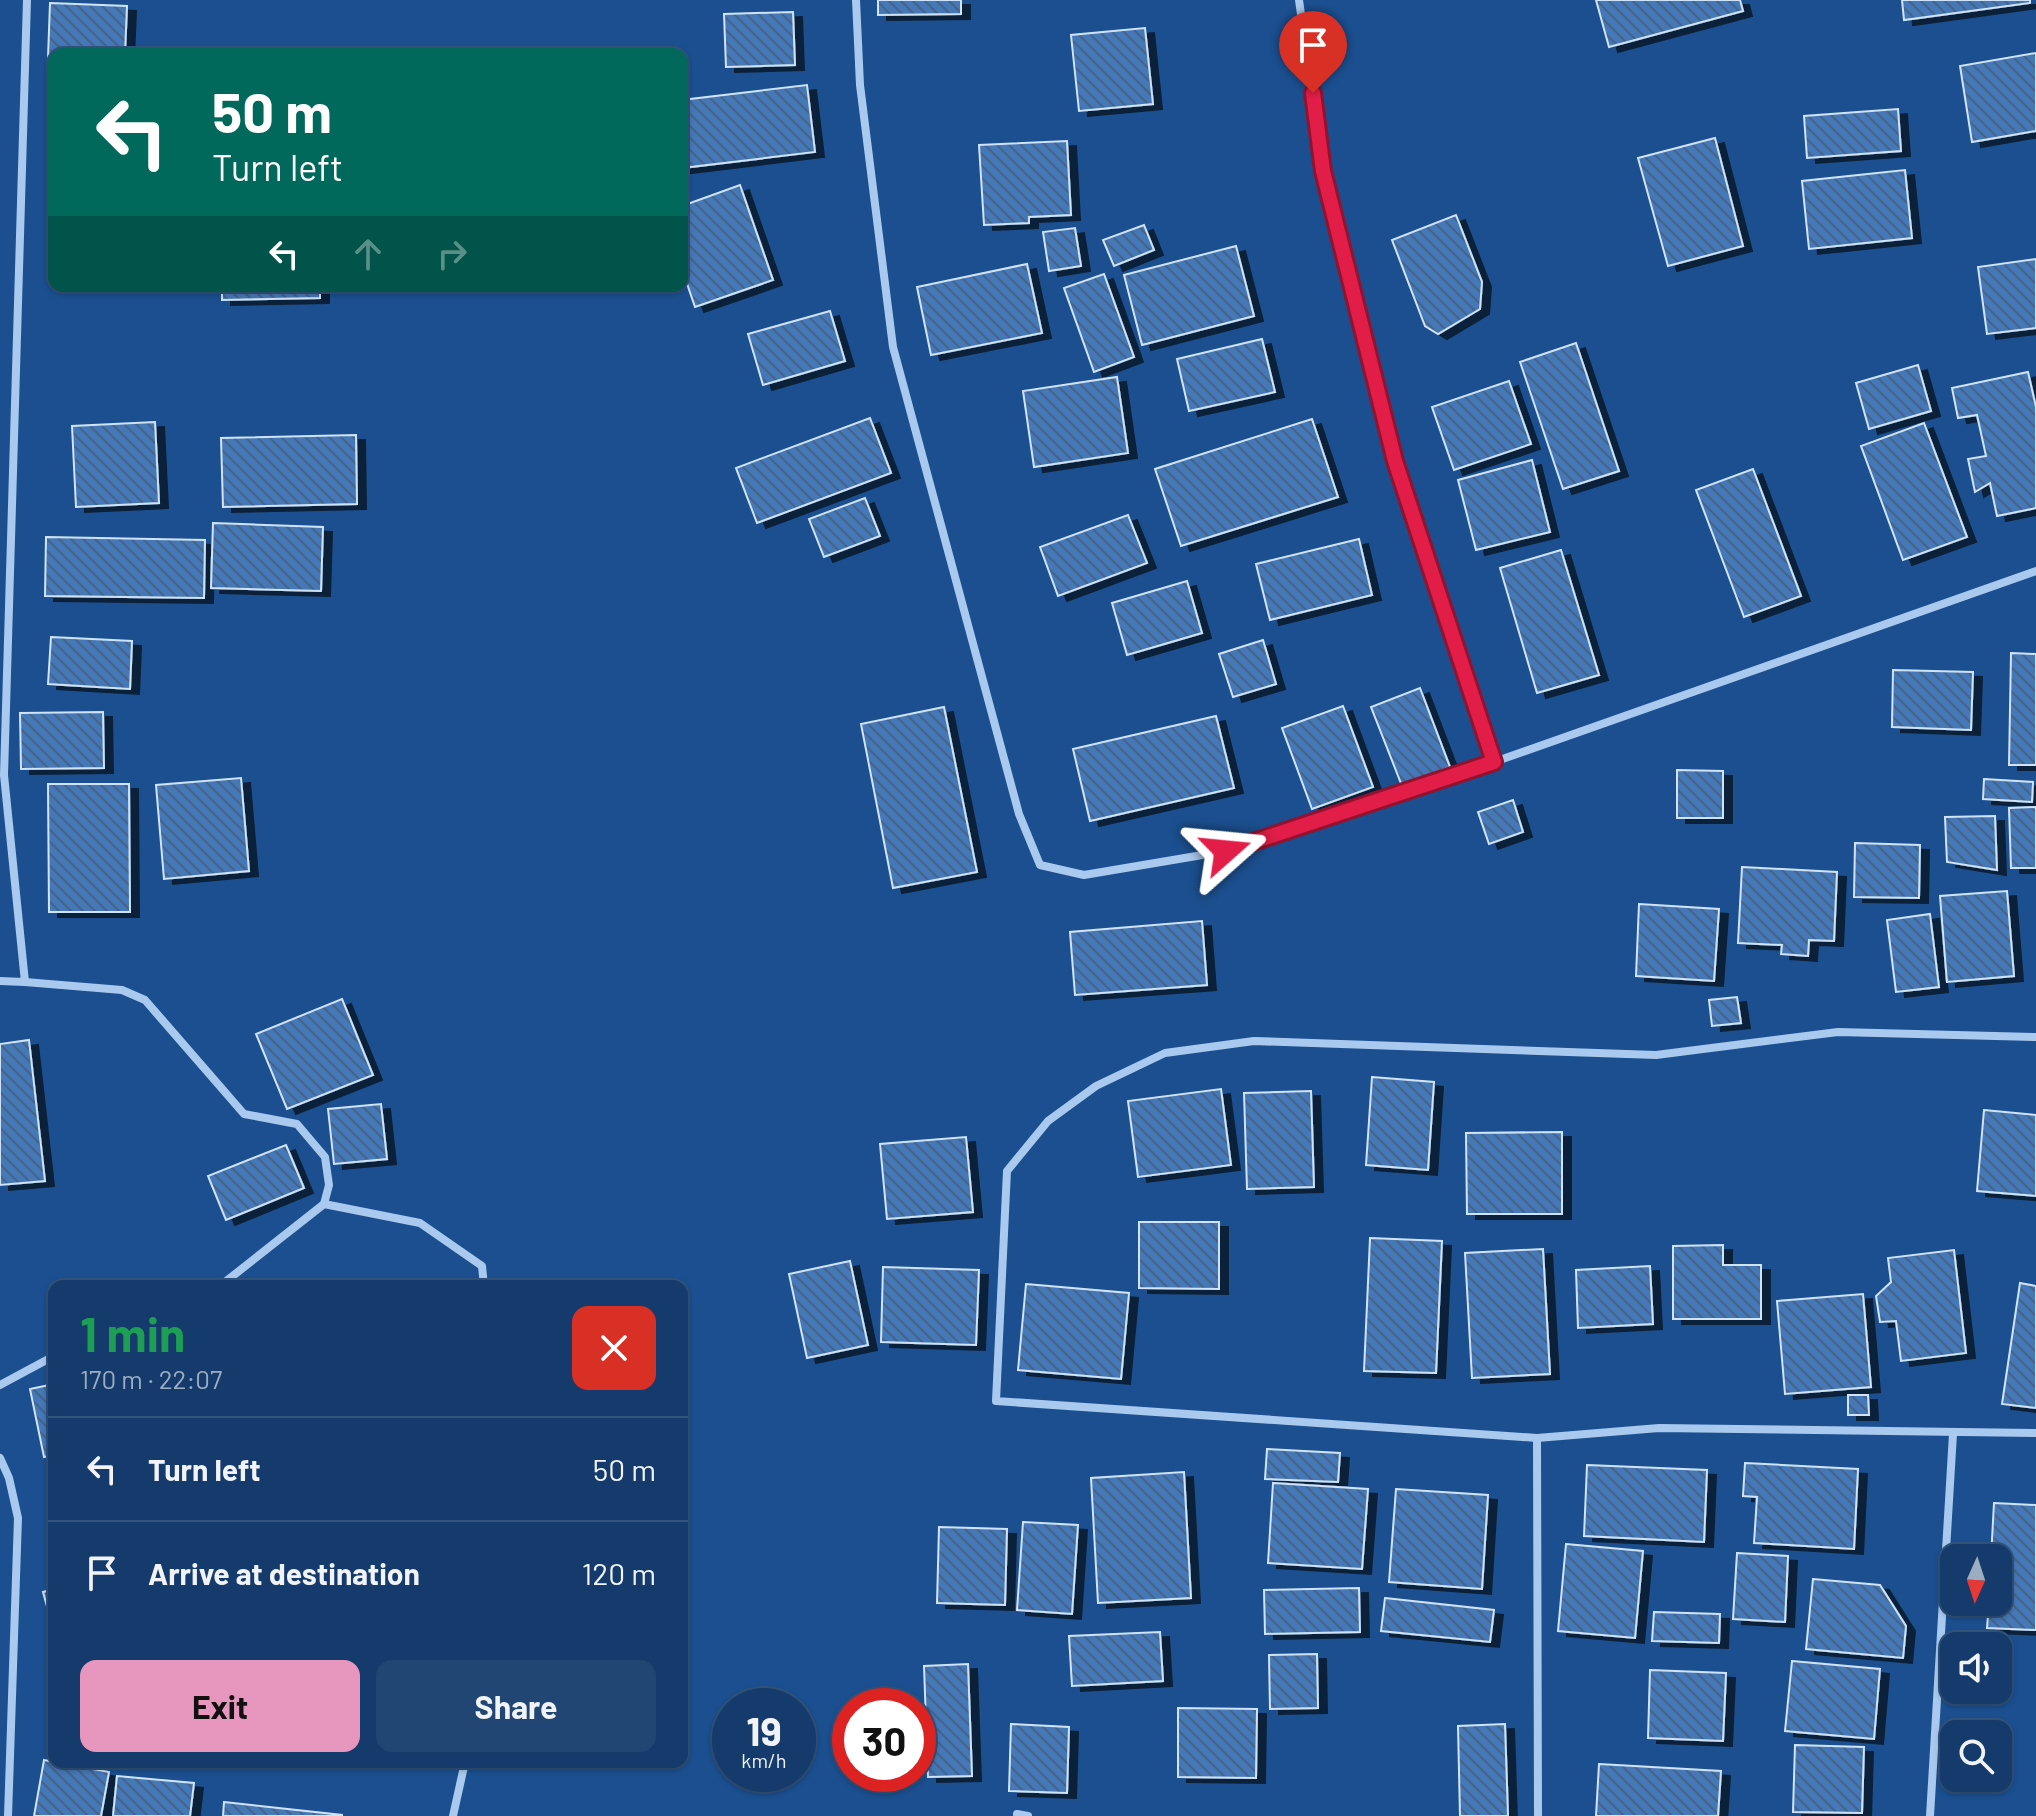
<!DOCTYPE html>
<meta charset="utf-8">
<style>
:root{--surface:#143b6b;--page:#214673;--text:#f1f3f6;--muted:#9dadc1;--line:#33557e;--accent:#e797bd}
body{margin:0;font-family:Barlow,sans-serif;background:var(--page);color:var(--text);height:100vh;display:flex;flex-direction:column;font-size:30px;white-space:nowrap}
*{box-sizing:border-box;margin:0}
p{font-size:26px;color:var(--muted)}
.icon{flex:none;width:44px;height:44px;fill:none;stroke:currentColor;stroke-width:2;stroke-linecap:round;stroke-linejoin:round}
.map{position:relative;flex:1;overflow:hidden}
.drawer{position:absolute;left:48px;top:1280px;width:640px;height:488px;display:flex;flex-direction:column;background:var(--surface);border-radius:16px;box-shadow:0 2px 6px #0004,0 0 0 2px var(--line)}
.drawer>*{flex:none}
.hud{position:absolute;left:48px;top:48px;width:640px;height:244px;border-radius:16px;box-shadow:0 2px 6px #0004,0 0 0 2px var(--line);background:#00695c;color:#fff;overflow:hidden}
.needle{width:52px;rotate:183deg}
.tools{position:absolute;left:1940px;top:1544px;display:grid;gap:16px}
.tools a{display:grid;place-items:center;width:72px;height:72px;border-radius:16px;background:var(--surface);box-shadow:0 2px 6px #0004,0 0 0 2px var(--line);font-size:40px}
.speed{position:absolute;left:712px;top:1688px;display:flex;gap:16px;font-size:40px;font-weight:700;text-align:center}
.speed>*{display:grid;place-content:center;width:104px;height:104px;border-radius:50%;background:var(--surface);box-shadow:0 2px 6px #0004,0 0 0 2px var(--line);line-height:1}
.speed small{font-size:20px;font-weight:400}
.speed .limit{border:12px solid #d22;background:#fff;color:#111}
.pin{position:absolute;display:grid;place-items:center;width:68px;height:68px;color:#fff;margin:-82px -34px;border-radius:50% 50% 50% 0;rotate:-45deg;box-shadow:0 0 8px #0007}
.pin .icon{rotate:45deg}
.me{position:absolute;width:88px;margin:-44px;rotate:72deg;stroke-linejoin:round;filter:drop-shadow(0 0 6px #0008)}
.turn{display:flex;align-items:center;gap:28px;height:168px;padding:0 32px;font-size:36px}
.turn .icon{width:104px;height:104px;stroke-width:2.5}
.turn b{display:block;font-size:56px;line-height:68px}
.lanes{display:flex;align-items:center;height:76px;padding:0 32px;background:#0003;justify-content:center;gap:40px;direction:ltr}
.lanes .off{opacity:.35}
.round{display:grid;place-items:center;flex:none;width:84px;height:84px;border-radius:16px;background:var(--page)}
.head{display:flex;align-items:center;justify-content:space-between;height:136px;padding:0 32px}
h1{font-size:48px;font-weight:700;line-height:60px;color:#1e9e55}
.action{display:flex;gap:16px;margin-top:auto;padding:16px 32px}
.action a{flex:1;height:92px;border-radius:16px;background:var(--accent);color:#111;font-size:32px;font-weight:700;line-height:92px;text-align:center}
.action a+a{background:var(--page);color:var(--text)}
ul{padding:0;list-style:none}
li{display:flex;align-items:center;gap:24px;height:104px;padding:0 32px;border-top:2px solid var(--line)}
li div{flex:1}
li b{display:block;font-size:30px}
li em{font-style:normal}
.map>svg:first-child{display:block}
</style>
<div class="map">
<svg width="2036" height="1816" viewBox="0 0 2036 1816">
<defs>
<pattern id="building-back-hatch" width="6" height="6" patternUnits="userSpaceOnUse" patternTransform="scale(2)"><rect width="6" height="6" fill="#4478b7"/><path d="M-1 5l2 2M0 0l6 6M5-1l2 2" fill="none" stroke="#486282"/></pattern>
<filter id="shadow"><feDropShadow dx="9" dy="5" stdDeviation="0" flood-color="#0009"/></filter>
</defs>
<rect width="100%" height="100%" fill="#1b4f8f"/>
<g fill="url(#building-back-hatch)" stroke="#cfe3fa" stroke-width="2" filter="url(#shadow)">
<path d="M878,0H961V14L878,15Z"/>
<path d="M1596,0H1740L1743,11L1609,47Z"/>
<path d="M1902,0H2030V3L1904,20Z"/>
<path d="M50,3L127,6L125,54H54V59L48,58Z"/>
<path d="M793,12L795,65L726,67L724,14Z"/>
<path d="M1145,28L1153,104L1079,111L1071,35Z"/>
<path d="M2036,53V131L1972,142L1960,66Z"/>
<path d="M807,85L815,152L682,168V100Z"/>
<path d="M1898,109L1901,151L1807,158L1804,116Z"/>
<path d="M1715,138L1743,246L1668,266L1638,158Z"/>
<path d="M1067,141L1071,215L1029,217V223L984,225L979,145Z"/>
<path d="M1905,170L1912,238L1809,249L1802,181Z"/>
<path d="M740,185L773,280L695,307L682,269V206Z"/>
<path d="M1456,215L1482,282L1480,309L1438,334L1425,326L1392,240Z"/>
<path d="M1144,225L1154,250L1114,266L1103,240Z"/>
<path d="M1075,228L1081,266L1049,271L1043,232Z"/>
<path d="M1236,246L1254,316L1142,345L1124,275Z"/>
<path d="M2036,259V328L1987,334L1978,267Z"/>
<path d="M1027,264L1042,333L931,355L917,287Z"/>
<path d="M1104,274L1134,357L1094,372L1064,288Z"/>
<path d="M222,286H320V298L222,300Z"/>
<path d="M830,311L845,361L763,385L748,334Z"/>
<path d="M1262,339L1275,392L1189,411L1177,359Z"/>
<path d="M1576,343L1619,471L1563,489L1520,362Z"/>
<path d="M1918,365L1931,411L1869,429L1856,383Z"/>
<path d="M2028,372L2036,407V508L1997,516L1990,483L1975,492L1968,459L1986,456L1977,415L1958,418L1952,388Z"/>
<path d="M1117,377L1128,453L1034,467L1023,391Z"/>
<path d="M1509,381L1531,444L1454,470L1432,407Z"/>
<path d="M870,418L891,473L757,523L736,468Z"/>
<path d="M1312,419L1338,497L1181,546L1155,469Z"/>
<path d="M155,422L159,503L76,507L72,426Z"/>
<path d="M1924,423L1967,537L1903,560L1861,446Z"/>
<path d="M356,435L357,504L223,507L221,438Z"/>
<path d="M1532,460L1550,532L1476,550L1458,480Z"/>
<path d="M1753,469L1801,596L1744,617L1696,490Z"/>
<path d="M865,498L880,536L824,557L809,519Z"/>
<path d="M1128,515L1147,563L1058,596L1040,547Z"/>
<path d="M213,523L323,527L321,591L211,588Z"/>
<path d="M46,537L205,540L204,598L45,596Z"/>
<path d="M1359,539L1372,595L1270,620L1256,564Z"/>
<path d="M1561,550L1599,675L1537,693L1500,568Z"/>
<path d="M1187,581L1202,633L1127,655L1112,603Z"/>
<path d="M51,637L132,641L130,689L48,684Z"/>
<path d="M1263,640L1276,684L1233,697L1219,654Z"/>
<path d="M2011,653L2036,654V765H2009Z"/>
<path d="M1893,670L1973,672L1971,730L1892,727Z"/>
<path d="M1420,688L1450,767L1402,786L1371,707Z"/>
<path d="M1343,706L1373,787L1312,809L1282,728Z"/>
<path d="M944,707L977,872L893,888L861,724Z"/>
<path d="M103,712L104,768L21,769L20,713Z"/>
<path d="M1216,716L1234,788L1090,821L1073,749Z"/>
<path d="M1677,770L1723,771V818H1677Z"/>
<path d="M241,778L249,871L164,879L156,785Z"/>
<path d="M1984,779L2033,782L2032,802L1983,799Z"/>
<path d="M48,784H129L130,912H49Z"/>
<path d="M1513,800L1523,832L1489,844L1478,812Z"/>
<path d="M2036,807V868H2011L2009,808Z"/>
<path d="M1995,816L1997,870L1947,862L1945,817Z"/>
<path d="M1855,843L1920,845L1919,898L1854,897Z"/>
<path d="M1742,867L1837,872L1834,941L1809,940L1808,956L1781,954L1782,945L1738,943Z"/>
<path d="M2007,891L2014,976L1947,982L1940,896Z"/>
<path d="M1639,904L1719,909L1714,981L1636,976Z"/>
<path d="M1930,914L1939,987L1896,992L1887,920Z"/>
<path d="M1202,921L1207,985L1075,995L1070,932Z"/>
<path d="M1737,997L1741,1023L1712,1026L1709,1000Z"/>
<path d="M342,999L373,1075L287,1109L256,1034Z"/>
<path d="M29,1040L45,1181L0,1185V1044Z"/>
<path d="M1372,1077L1434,1082L1428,1170L1366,1165Z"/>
<path d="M1221,1089L1231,1165L1138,1177L1128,1101Z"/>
<path d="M1311,1091L1314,1187L1247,1189L1244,1093Z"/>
<path d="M381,1104L387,1159L334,1164L328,1109Z"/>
<path d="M1984,1110L2036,1115V1196L1977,1191Z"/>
<path d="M1562,1132V1214H1467L1466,1133Z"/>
<path d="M966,1137L973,1212L887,1219L880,1144Z"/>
<path d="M286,1145L304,1188L226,1220L208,1176Z"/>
<path d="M1139,1222H1219V1289L1139,1288Z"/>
<path d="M1370,1238L1442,1241L1436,1373L1364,1371Z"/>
<path d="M1723,1245V1265H1761V1319H1673V1246Z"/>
<path d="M1543,1249L1550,1374L1472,1378L1465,1253Z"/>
<path d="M1954,1250L1966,1353L1901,1361L1896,1321L1880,1322L1876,1296L1891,1282L1888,1258Z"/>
<path d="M850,1261L868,1345L807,1358L789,1274Z"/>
<path d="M1650,1266L1653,1324L1578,1328L1576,1270Z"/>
<path d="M883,1267L979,1270L976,1345L881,1342Z"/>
<path d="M2020,1283L2036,1286V1408L2002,1404Z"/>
<path d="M1026,1284L1129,1293L1121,1379L1018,1370Z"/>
<path d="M1863,1294L1871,1387L1785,1394L1777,1301Z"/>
<path d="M54,1384V1455L44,1457L30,1389Z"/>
<path d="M1848,1395H1868L1869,1415H1848Z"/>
<path d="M1267,1449L1340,1453L1338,1482L1265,1479Z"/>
<path d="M1745,1463L1858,1469L1854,1549L1754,1543L1757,1497L1743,1496Z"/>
<path d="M1587,1465L1707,1470L1704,1542L1584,1536Z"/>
<path d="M1184,1472L1191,1598L1098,1603L1091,1478Z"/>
<path d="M1273,1483L1368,1489L1362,1569L1268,1563Z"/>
<path d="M1396,1489L1488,1495L1482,1589L1389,1582Z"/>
<path d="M1994,1503L2036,1505V1630L1987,1628L1989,1602H1998V1558H1991Z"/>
<path d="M1023,1522L1078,1525L1072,1614L1017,1610Z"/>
<path d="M939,1527L1007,1529L1005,1605L937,1603Z"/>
<path d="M1566,1544L1643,1551L1635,1638L1558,1631Z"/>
<path d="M1737,1553L1788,1556L1785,1622L1733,1619Z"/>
<path d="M1813,1579L1880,1585L1906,1626L1903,1658L1806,1649Z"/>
<path d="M1359,1588L1360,1632L1265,1634L1264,1590Z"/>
<path d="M54,1589V1632L43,1592Z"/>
<path d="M1385,1598L1494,1610L1490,1642L1381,1631Z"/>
<path d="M1654,1612L1720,1614L1719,1643L1652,1641Z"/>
<path d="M1160,1632L1163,1681L1072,1686L1069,1636Z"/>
<path d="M1317,1654L1318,1708L1270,1709L1269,1655Z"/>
<path d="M1792,1661L1880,1669L1874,1739L1785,1731Z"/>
<path d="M968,1664L972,1776L928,1777L924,1666Z"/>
<path d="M1650,1670L1726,1673L1723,1741L1648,1738Z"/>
<path d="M1178,1708L1257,1709L1256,1778L1178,1777Z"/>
<path d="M1011,1724L1069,1727L1067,1793L1009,1791Z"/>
<path d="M1505,1724L1508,1816H1460L1458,1726Z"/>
<path d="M1795,1745L1864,1747L1862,1813L1793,1812Z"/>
<path d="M44,1760L109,1772L101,1816H34Z"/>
<path d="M1599,1764L1721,1771L1718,1816H1596Z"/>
<path d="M117,1776L194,1783L190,1816H113Z"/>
<path d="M224,1802L342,1815V1816H223Z"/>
</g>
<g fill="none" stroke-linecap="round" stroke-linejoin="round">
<g stroke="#a9c9ee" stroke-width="8">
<path d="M856,0L860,85L893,347L1019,814L1040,865L1084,875L1226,851L1494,762L2036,571"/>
<path d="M1299,0L1323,171L1395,461L1494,762"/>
<path d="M0,981L25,982L4,775L27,0"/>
<path d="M25,982L122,990L145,1000L244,1114L297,1124L325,1157L329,1185L324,1204L220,1286"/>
<path d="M2036,1037L1838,1032L1656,1055L1254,1041L1165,1053L1096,1086L1048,1121L1007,1171L996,1401L1537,1438L1659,1428L2036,1433"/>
<path d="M324,1204L420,1223L482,1266L484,1286"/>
<path d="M0,1385L54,1356"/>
<path d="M1537,1438L1538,1816"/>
<path d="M0,1458L9,1478L18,1518L8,1816"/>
<path d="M1017,1814L1028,1816"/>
<path d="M453,1816L465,1762"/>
<path d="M1930,1816L1953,1434"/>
</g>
</g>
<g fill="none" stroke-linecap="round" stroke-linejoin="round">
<g stroke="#92132f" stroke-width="20">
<path id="route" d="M1226,851L1494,762L1395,461L1323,171L1313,93"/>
</g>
<use href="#route" stroke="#e11d48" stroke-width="14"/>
</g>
</svg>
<div class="tools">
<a><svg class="needle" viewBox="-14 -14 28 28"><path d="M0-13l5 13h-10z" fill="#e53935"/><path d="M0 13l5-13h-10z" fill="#9dadc1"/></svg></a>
<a><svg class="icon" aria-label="sound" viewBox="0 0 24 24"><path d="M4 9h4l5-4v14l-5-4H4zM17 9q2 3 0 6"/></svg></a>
<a><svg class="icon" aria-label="search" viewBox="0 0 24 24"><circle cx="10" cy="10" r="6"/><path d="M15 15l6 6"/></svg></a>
</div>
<div class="speed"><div>19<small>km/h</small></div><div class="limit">30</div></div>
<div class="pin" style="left:1313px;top:93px;background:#d93025"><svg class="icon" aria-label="arrive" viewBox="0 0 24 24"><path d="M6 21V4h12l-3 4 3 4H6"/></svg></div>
<svg class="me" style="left:1226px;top:851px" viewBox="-20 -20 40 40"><path d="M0-17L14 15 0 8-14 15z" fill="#e11d48" stroke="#fff" stroke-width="4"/></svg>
<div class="hud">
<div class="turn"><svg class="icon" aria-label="left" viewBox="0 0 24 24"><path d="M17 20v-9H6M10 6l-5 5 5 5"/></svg><div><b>50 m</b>Turn left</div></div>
<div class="lanes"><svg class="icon" aria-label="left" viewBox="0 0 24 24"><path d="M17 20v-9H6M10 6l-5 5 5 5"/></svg><svg class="icon off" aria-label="ahead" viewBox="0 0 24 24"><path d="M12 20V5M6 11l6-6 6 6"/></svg><svg class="icon off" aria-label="right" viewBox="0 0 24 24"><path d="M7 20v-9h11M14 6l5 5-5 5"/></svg></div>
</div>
<section class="drawer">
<div class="head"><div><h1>1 min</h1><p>170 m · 22:07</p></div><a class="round" style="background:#d93025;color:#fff"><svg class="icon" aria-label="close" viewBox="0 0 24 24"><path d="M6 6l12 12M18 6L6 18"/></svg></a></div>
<ul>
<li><svg class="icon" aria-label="left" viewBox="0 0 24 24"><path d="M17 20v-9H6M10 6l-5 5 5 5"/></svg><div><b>Turn left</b></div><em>50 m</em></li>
<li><svg class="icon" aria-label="arrive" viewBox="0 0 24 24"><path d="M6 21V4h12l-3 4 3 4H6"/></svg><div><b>Arrive at destination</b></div><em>120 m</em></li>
</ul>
<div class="action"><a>Exit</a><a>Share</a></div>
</section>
</div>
